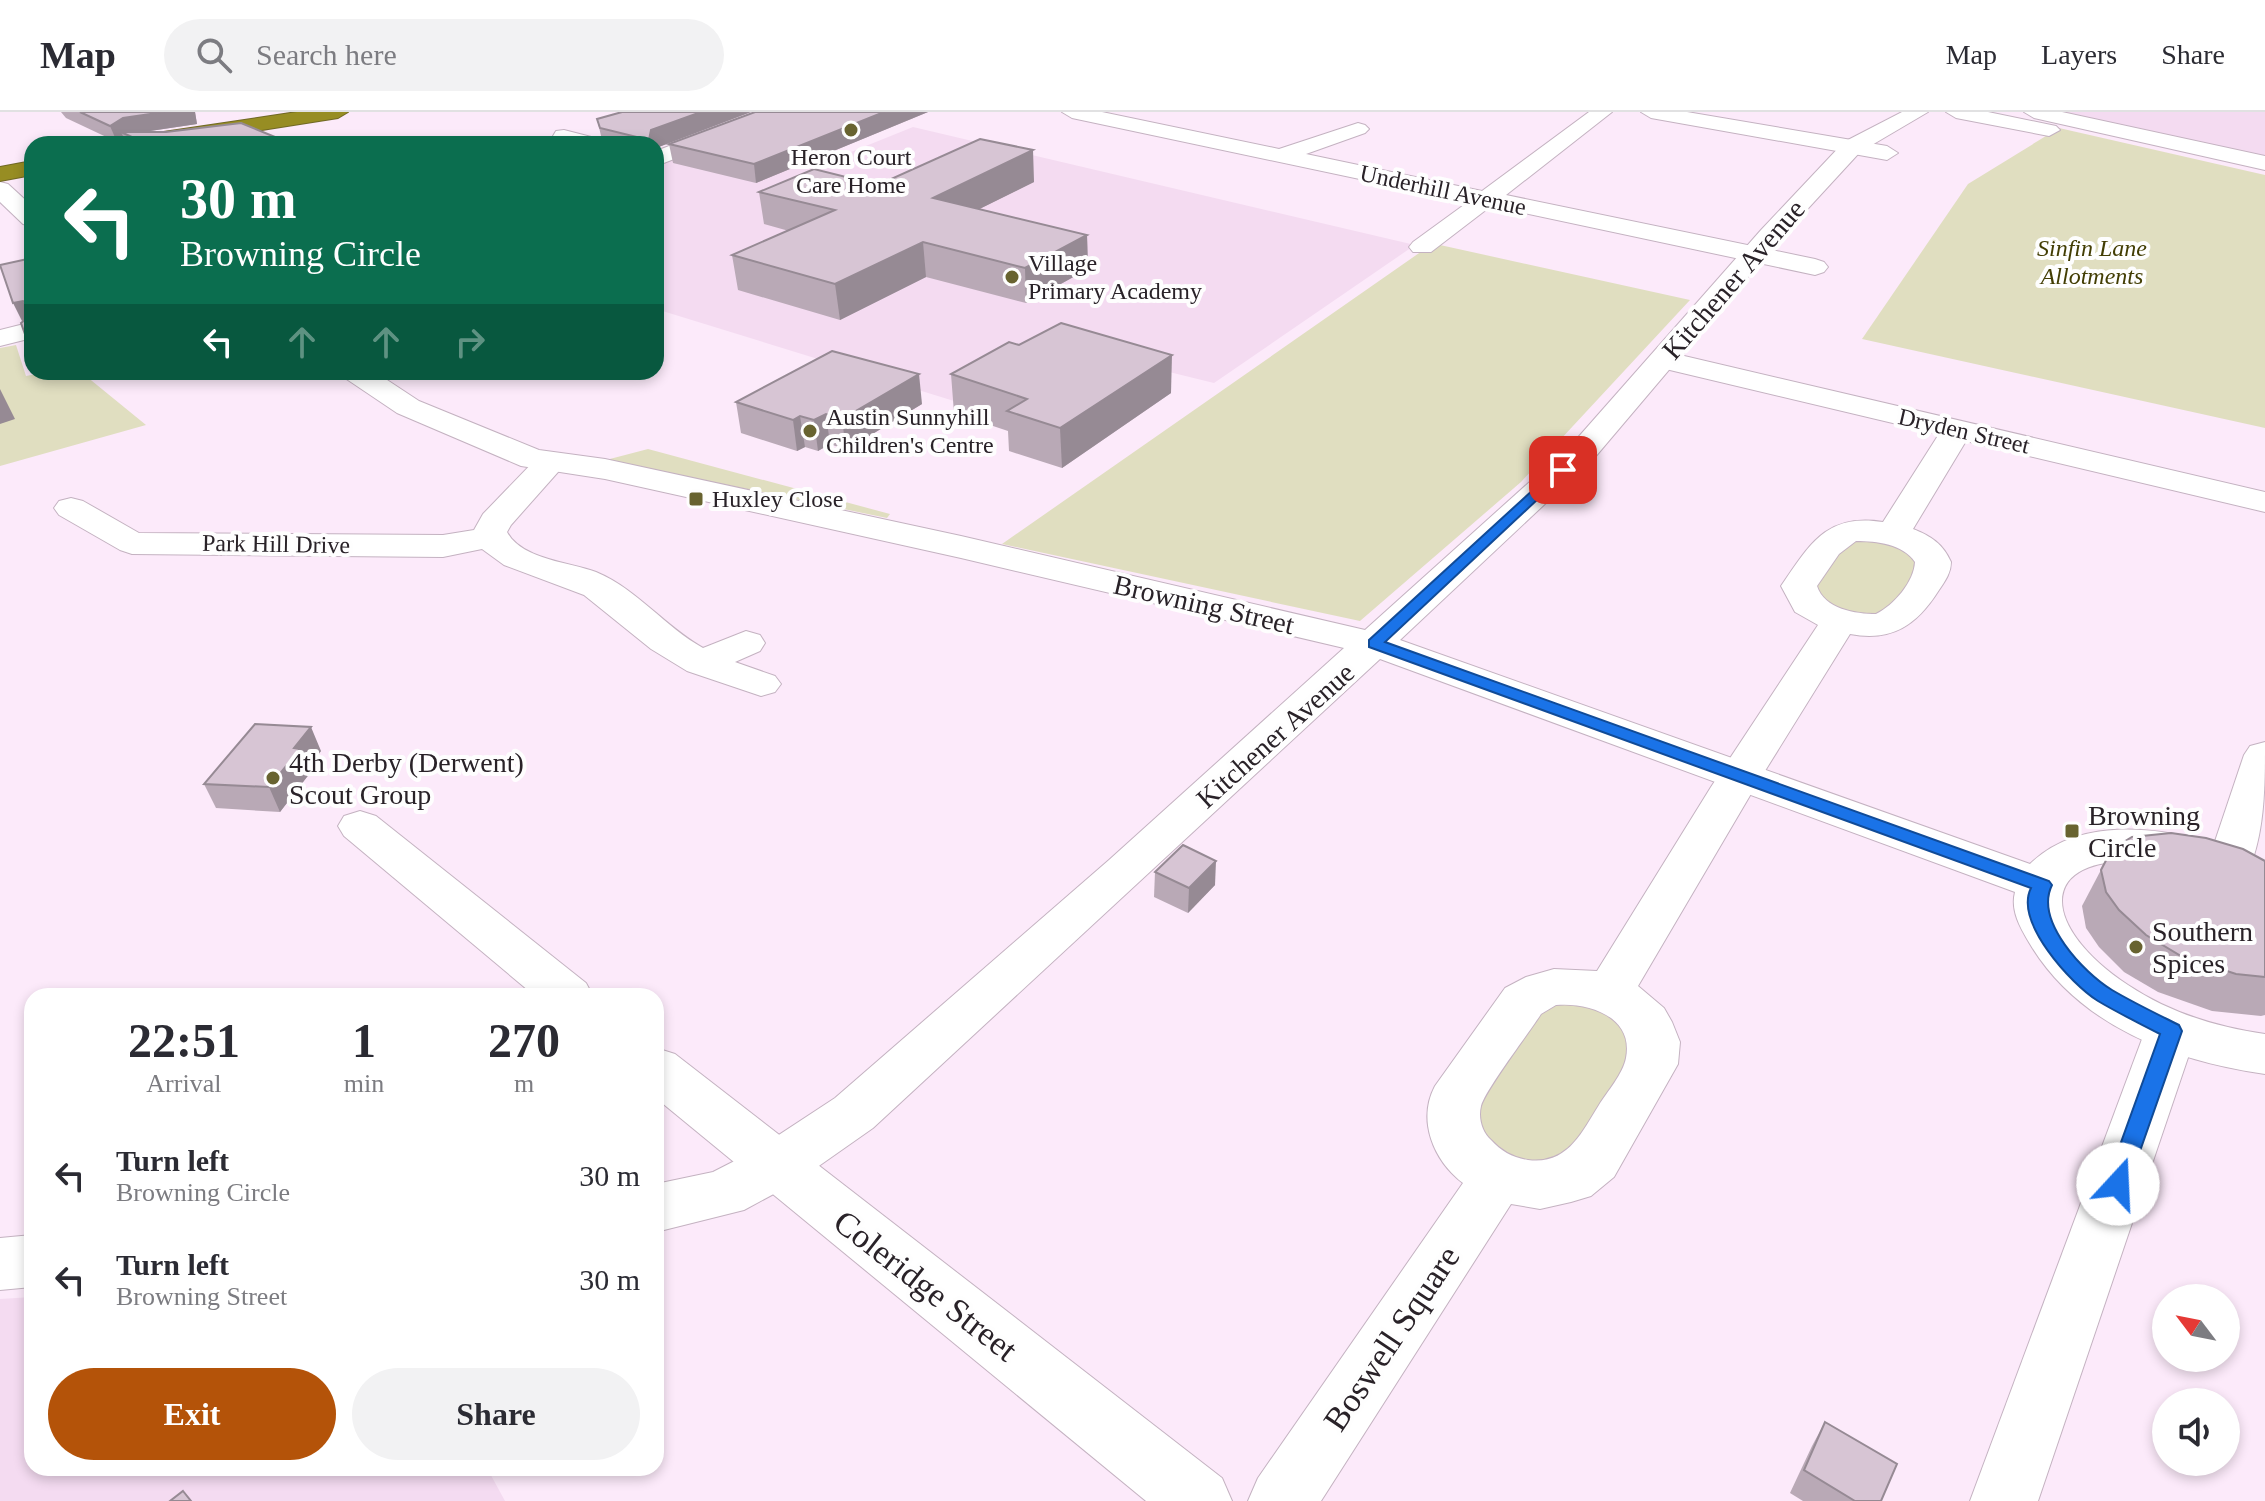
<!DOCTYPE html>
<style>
:root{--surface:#fff;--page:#f2f2f3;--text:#2b2b33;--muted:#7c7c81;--line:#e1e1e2;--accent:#b45309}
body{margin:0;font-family:Georgia,serif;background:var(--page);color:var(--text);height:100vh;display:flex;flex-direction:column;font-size:30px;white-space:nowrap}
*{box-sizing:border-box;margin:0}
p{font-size:26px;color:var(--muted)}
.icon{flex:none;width:44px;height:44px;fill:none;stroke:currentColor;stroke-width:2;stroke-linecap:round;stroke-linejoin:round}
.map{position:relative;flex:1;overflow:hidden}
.details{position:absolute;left:24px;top:876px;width:640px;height:488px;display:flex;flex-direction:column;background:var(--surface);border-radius:24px;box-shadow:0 4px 12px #0003}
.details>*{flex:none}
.hud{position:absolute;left:24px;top:24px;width:640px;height:244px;border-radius:24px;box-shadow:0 4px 12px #0003;background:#0b6e4f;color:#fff;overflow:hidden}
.needle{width:52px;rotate:302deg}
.fabs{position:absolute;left:2152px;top:1172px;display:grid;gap:16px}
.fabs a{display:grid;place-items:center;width:88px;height:88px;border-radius:50%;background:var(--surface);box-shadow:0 4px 12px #0003;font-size:40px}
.pin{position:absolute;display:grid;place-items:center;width:68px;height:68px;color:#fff;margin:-34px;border-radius:16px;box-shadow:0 4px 12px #0006}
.me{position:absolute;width:88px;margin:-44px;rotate:20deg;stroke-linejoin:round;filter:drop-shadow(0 0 6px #0008)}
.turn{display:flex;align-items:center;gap:28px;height:168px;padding:0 24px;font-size:36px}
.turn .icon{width:104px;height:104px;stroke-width:2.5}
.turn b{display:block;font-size:56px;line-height:68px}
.lanes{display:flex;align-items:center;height:76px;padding:0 24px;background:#0003;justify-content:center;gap:40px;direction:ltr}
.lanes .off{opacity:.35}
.eta{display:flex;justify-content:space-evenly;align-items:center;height:136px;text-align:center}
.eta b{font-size:48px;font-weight:600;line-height:56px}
.primary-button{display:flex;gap:16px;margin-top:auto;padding:16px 24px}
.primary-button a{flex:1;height:92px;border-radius:48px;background:var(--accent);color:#fff;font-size:32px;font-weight:600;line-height:92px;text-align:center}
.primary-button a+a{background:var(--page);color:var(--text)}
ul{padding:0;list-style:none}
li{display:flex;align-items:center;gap:24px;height:104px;padding:0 24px}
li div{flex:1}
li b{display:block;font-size:30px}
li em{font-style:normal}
header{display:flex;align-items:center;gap:48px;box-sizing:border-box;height:112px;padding:0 40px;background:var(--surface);border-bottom:2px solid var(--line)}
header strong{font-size:38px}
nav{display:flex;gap:44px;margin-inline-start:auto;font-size:28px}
.search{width:560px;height:72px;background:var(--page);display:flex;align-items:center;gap:20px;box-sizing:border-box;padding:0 28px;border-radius:44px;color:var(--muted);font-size:30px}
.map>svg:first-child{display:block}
</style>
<header>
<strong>Map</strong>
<div class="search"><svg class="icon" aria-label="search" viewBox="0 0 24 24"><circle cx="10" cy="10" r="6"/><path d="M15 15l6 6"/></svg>Search here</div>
<nav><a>Map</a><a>Layers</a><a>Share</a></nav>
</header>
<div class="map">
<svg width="2265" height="1389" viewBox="0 0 2265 1389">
<rect width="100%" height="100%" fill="#fceafa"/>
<g fill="#f4dbf1">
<path d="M2053,0H2265V45L2144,17Z"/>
<path d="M913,15L1415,133L1214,271L1063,234L967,293L656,197V54L736,25L841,44Z"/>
<path d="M32,1185V1356H487L505,1389H0V1187Z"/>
</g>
<g fill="#e0dec0">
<path d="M2059,16L2265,63V316L1862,227L1968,72Z"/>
<path d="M1440,133L1690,188L1521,370L1360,509L1002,432L1422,139L1429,141Z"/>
<path d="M16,233L26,264L47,260H81L146,313L0,354V236Z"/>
<path d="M648,337L890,402L887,406L606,348Z"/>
<path d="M1891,426L1923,455L1885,505L1852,506L1810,482L1841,429Z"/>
<path d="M1547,887L1618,898L1635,945L1560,1053L1493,1045L1470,994Z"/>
</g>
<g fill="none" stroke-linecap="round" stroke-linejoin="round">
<g stroke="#c4b2c1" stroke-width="2">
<g id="street">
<path d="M1062,0H1102L1279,37L1358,11L1365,13L1369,17L1365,21L1306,42L1482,79L1589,0H1612L1506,83L1815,147L1824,150L1828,155L1824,160L1815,163L1491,94L1431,140H1413L1409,135L1413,130L1468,90L1072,6Z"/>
<path d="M1641,0H1687L1887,34L1898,41L1887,48L1651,6Z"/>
<path d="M1946,0H1988L2056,14L2060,18L2049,24L1956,6Z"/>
<path d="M564,18L599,27L602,32C586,32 565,36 553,24L556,19Z"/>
<path d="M0,70L8,72L32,94V114L23,112L0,90Z"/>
<path d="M1663,239L2265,380V400L1966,329L1913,417C1931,424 1943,432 1951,450C1951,461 1945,469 1939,478C1917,513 1892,530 1850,522L1755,675L1638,874L1664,896L1672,910L1680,930L1678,952L1614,1065L1591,1084L1571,1090L1540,1097L1511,1092L1321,1389H1248L1258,1366L1463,1071C1433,1048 1417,1008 1435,974L1505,876L1526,865L1554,857L1597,859L1711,675L1818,513L1795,500L1781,474C1810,432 1826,401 1883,410L1939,322L1653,254L1649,248L1653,242ZM1856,429C1877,429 1903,432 1915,450C1914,470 1894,493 1876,502C1856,502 1824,497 1817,474L1839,442ZM1556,893C1589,890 1634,905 1626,946C1623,962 1607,980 1599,993C1581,1022 1567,1053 1528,1048C1513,1046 1501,1039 1491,1028C1482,1020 1478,1006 1481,994C1485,978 1529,921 1541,902Z"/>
<path d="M550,341L561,344L566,351L511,413L507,420C522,448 570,450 596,460C637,477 665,515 703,536L746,519L760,523L765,531L760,539L735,550L775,564L781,572L775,580L761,584L687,559L651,537L584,483L504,453L482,437L443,445L132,442L120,438L59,403L54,396L59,389L71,386L83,389L139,421L443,423L474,418L483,402L539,344Z"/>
<path d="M2265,630C2265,675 2265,724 2246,764L2230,768L2214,764L2207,753L2244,643L2250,634Z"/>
<path d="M360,699L376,704L586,871L593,884H535L344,724L338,714L344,704Z"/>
<path d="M2171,900L2189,905L2197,919L2038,1389H1970L2145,919L2153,905Z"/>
<path d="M656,936L675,942L1222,1366L1232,1389H1146L656,986Z"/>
</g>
</g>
<g stroke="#c4b2c1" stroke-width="2">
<g id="secondary">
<path d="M759,0H788L785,4L656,54V39Z"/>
<path d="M1902,0H1928L1860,40L1779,128L1596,344L1400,528L2030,752C2089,694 2198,720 2265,751V786C2229,776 2199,756 2161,751C2033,736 2037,813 2128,873C2170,901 2216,915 2265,922V962C2174,949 2079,914 2030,832C2021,817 2010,799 2015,780L1380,547L873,1016L796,1070L744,1098L656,1120V1072L713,1060L756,1038L835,986L1109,748L1344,536L961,446L605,367L521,354L397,301L345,266L340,260H375L419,289L539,338L605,347L961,424L1365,518L1574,330L1761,118L1844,30Z"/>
<path d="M2024,0H2062L2265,44V58L2034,6Z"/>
<path d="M32,210V226L0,234V218Z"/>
<path d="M32,1123V1175L0,1178V1126Z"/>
</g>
</g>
<g stroke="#706825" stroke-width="2">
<g id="highway">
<path d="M297,0H348L338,6L172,32H119L130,25Z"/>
<path d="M32,49V63L0,69V55Z"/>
</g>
</g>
<use href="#street" fill="#fff" fill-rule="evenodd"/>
<use href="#secondary" fill="#fff" fill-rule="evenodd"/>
<use href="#highway" fill="#978d23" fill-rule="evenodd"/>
</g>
<g fill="#b9a9b6">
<path d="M61,0H195L197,12L143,20L292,32H126L124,26L117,30L66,6Z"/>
<path d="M751,0L656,36V32H603L597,7Z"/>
<path d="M755,0H928L756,71L673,51L669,32Z"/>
<path d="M1034,70L979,97L1087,123L1088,157L1026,191L926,165L840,208L738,178L732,143L789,119L764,112L759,80L878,73Z"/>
<path d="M951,262L1171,281L1062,356L1009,339L1008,319L954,301Z"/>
<path d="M736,290L922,292L846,338L830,332L818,339L805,335L797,339L741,321Z"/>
<path d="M321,639L308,656L310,661L280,700L216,696L204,672Z"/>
<path d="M2112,737L2265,749V903L2261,904L2212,899L2158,880L2124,860L2099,835L2086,816L2082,794Z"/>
<path d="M1155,760L1215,773L1188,801L1154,785Z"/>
<path d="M1825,1310L1881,1389H1803L1790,1381L1812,1334Z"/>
</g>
<g fill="#968a94">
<path d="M164,0H195L197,12L130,22L121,20L124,26L117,30L110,14L123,6Z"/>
<path d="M701,0H751L656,36V32H650L649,28L651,18Z"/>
<path d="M884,0H928L756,71L754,52Z"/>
<path d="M1033,38L1034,70L935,119L933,86Z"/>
<path d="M1087,123L1088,157L1026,191L1025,156Z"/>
<path d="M923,130L926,165L840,208L835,172Z"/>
<path d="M23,189L31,207L22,209L13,191Z"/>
<path d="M32,224V238L26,225Z"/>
<path d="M1172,243L1171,281L1062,356L1060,316Z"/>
<path d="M919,262L922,292L846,338L842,307Z"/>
<path d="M0,277L15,307L0,312Z"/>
<path d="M826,302L830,332L818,339L814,308Z"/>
<path d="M800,304L805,335L797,339L793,308Z"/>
<path d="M311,615L321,639L308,656L310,661L280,700L269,675L294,636Z"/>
<path d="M1216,749L1215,773L1188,801L1189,776Z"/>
</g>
<g fill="#d7c5d4" stroke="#968a94" stroke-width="2">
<path d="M80,0H164L123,6L110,14Z"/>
<path d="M622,0H701L651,18L649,28L600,16L597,7Z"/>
<path d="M755,0H884L754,52L669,32Z"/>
<path d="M241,11L292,32H147L121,20H166Z"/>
<path d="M980,27L1033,38L933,86L1087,123L1025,156L923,130L835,172L732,143L835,98L759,80L814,57L878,73Z"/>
<path d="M32,146V224L26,225L21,211L26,207V192L23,189L13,191L0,153Z"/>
<path d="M1061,211L1172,243L1060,316L1007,299L1027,287L951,262L1009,230L1019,233Z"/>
<path d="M832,239L919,262L842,307L826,302L814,308L800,304L793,308L736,290Z"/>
<path d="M255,612L311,615L294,636L300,637L269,675L204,672Z"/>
<path d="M2171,721L2206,726L2243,737L2265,749V865L2236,862L2181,844L2146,823L2119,798L2106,780L2101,758L2112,737L2132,725Z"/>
<path d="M1183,733L1216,749L1189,776L1155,760Z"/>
<path d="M1825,1310L1897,1352L1881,1389H1855L1804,1358Z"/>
<path d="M183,1379L191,1389H170Z"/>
</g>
<path fill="#1a73e8" stroke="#114b97" stroke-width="2" d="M1558,355L1569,358L1385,530L2049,769L2052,773C2034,809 2084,861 2112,878C2134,891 2157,902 2179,913L2182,919L2126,1079L2118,1082L2110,1079L2106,1072L2160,922C2139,911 2118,901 2098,889C2071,872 2014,810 2031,776L1369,535V528Z"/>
<g fill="#686330" stroke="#fefefe" stroke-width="3">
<circle cx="851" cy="18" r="8"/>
<circle cx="1012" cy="165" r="8"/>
<circle cx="810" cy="319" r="8"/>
<rect x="688" y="379" width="16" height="16" rx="4"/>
<circle cx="273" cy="666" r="8"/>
<rect x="2064" y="711" width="16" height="16" rx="4"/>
<circle cx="2136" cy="835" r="8"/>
</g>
<g text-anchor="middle" stroke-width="8" stroke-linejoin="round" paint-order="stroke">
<g font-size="24" fill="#292228" stroke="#fefefe" text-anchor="start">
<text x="851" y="53" text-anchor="middle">Heron Court<tspan x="851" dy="28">Care Home</tspan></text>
<text x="1028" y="159">Village<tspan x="1028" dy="28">Primary Academy</tspan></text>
<text x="826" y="313">Austin Sunnyhill<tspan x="826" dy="28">Children's Centre</tspan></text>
<text x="712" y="395">Huxley Close</text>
</g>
<g font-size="24" fill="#292228" stroke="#fefefe">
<text transform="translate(1443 78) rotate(12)" y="8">Underhill Avenue</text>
<text transform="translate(1964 319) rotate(13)" y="8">Dryden Street</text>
<text transform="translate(276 432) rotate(1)" y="8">Park Hill Drive</text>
</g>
<g font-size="24" font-style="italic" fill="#423d03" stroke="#fefefe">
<text x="2092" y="144">Sinfin Lane<tspan x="2092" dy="28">Allotments</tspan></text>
</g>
<g font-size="28" fill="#292228" stroke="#fefefe">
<text transform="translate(1733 167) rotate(-49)" y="10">Kitchener Avenue</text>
<text transform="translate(1204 492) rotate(13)" y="10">Browning Street</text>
<text transform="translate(1275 623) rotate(-42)" y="10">Kitchener Avenue</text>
</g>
<g font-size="28" fill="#292228" stroke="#fefefe" text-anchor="start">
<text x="289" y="660">4th Derby (Derwent)<tspan x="289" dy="32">Scout Group</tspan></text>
<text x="2088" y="713">Browning<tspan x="2088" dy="32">Circle</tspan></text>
<text x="2152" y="829">Southern<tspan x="2152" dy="32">Spices</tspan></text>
</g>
<g font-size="34" fill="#292228" stroke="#fefefe">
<text transform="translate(926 1173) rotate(38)" y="12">Coleridge Street</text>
<text transform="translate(1391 1226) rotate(-56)" y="12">Boswell Square</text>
</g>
</g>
</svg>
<div class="fabs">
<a><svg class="needle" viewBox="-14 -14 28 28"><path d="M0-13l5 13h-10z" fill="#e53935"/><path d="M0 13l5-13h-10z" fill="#7c7c81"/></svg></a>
<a><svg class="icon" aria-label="sound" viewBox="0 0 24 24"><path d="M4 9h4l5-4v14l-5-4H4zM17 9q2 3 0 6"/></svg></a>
</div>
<div class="pin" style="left:1563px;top:358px;background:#d93025"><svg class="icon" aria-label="arrive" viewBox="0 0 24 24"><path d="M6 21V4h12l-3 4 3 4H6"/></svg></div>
<svg class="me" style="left:2118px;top:1072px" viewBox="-20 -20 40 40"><circle r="19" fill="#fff"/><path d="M0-13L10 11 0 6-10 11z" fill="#1a73e8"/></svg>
<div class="hud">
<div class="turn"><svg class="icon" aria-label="left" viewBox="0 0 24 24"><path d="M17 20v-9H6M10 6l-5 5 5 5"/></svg><div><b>30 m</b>Browning Circle</div></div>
<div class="lanes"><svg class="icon" aria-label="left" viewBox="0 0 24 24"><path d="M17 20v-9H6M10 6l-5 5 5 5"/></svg><svg class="icon off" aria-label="ahead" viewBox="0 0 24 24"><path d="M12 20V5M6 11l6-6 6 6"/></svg><svg class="icon off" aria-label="ahead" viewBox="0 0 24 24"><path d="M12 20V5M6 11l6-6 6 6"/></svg><svg class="icon off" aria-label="right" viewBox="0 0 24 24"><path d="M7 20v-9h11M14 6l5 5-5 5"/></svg></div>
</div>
<section class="details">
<div class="eta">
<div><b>22:51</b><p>Arrival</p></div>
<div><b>1</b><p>min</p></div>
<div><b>270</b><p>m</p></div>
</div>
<ul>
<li><svg class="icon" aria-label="left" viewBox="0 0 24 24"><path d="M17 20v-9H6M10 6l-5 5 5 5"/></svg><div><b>Turn left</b><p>Browning Circle</p></div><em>30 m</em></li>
<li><svg class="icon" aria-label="left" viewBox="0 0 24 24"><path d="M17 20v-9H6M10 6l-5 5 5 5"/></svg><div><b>Turn left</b><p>Browning Street</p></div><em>30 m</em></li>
</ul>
<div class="primary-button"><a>Exit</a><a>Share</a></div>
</section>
</div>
